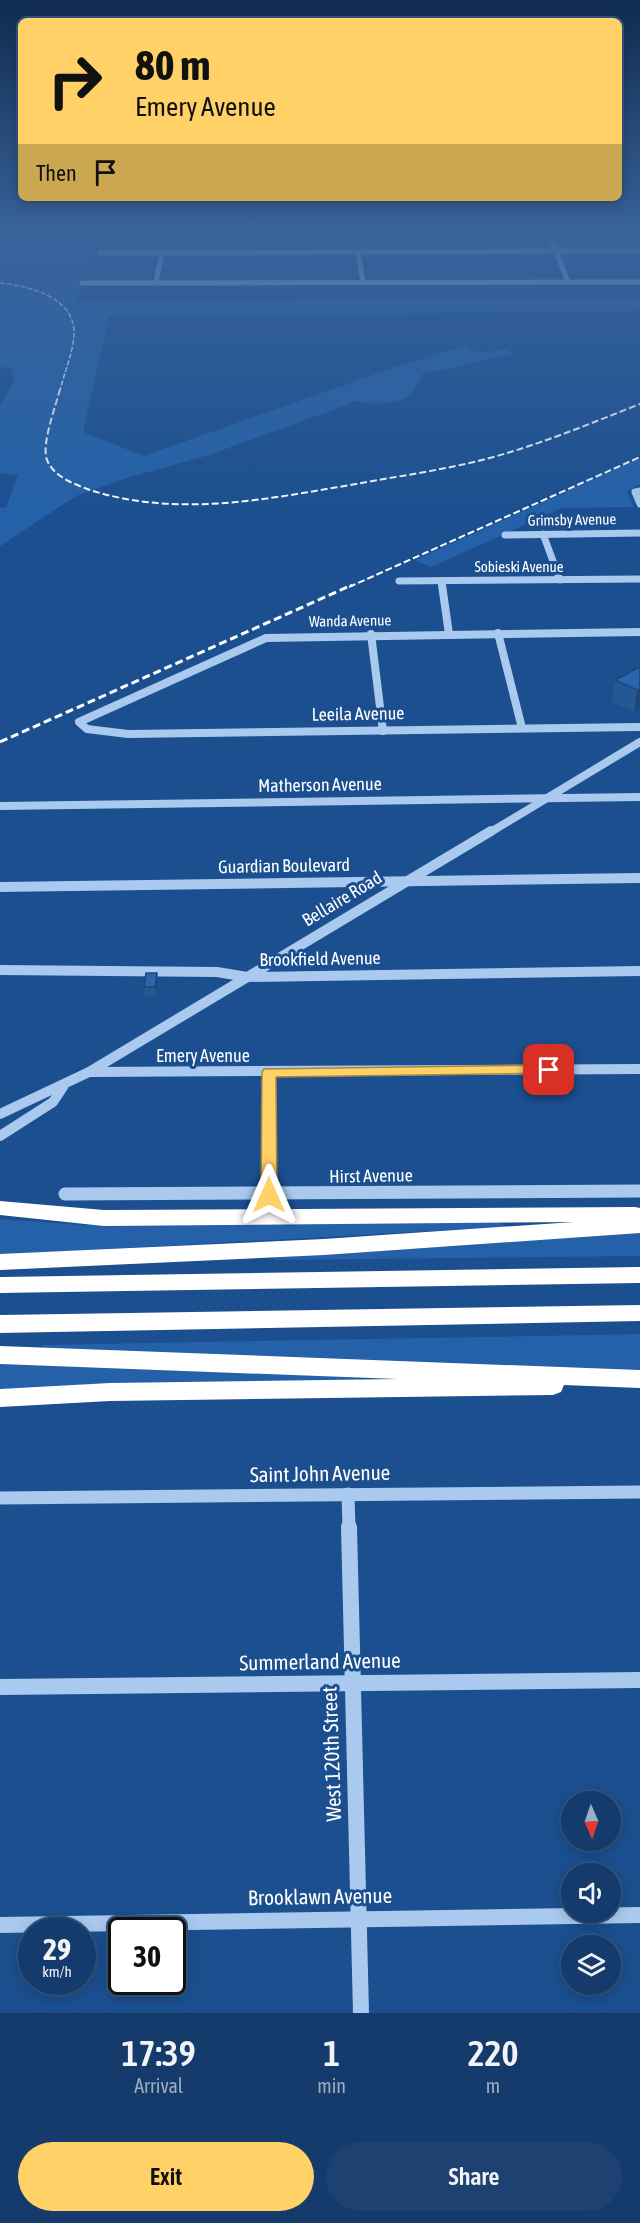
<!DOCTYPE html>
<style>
:root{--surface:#143b6b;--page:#1d4271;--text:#f1f3f6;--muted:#9dadc1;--line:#33557e;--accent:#ffd166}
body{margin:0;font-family:"Asap Condensed",sans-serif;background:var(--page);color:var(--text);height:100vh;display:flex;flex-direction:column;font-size:22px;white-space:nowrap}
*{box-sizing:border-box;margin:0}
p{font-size:20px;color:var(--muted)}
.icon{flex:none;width:33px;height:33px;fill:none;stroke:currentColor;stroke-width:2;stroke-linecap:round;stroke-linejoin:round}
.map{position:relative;height:2013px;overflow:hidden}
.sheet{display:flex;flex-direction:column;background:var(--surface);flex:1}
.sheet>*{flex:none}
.banner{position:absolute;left:18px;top:18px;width:604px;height:183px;border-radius:9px;box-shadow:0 3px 15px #0003,0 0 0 2px var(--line);background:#ffd166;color:#111;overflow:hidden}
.needle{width:39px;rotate:178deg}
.fabs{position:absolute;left:561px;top:1791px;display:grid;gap:12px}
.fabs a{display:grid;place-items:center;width:60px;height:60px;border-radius:50%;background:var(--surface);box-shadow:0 3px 15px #0003,0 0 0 2px var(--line);font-size:30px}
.speed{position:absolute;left:18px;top:1917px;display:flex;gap:12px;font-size:30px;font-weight:700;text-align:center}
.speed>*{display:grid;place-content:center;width:78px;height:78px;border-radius:50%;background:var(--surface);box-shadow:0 3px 15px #0003,0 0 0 2px var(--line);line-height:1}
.speed small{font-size:15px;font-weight:400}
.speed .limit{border:3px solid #111;border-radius:9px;background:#fff;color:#111}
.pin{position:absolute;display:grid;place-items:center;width:51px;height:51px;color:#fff;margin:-26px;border-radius:12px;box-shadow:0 3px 9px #0006}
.me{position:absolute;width:66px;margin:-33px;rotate:0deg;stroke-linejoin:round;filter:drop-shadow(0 0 4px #0008)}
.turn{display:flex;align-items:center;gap:21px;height:126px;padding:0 18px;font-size:27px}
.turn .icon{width:78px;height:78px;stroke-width:2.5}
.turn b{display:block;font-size:42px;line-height:51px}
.then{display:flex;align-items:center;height:57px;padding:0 18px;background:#0003;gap:12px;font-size:22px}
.eta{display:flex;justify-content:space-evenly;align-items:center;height:102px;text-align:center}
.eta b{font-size:36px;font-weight:600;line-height:42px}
.button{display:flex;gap:12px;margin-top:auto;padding:12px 18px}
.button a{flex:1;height:69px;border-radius:36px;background:var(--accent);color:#111;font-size:24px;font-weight:600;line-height:69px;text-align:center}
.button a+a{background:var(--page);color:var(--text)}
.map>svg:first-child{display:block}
</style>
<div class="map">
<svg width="640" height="2013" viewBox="0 0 640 2013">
<rect width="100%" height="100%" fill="#1b4f8f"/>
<g fill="#2461a8">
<path d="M0,234H102L76,301L640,299V311L109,316L83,432L144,456L392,368L465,346L479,353L506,349L514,354L422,374C419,380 417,387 413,392C402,405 372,406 357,401L209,455L130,477L76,496L0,546V507L6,508L18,475L0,473V407L15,379L11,368L0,367Z"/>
<path d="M640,458V484L627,492L634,507L562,508L431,567L415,560Z"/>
<path d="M0,1219L82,1225L482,1222L502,1223L504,1227L0,1255Z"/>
<path d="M640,1232V1256L275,1260L273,1255L443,1247Z"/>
<path d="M640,1334V1371L42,1350L43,1345Z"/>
<path d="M0,1364L358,1377V1381L0,1390Z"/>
</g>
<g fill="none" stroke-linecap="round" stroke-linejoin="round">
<g stroke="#a9c9ee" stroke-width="5">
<path d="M552,234V241L568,282"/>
<path d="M358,252L363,282"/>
<path d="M100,253L640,251"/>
<path d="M156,282L162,253"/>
<path d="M82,283L640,282"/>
</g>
<g stroke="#a9c9ee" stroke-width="7">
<path d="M640,491L635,492L640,504"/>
<path d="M543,534L560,580"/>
<path d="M505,535L640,533"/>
<path d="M399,581L640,579"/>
<path d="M441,581L442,587"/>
</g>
<g stroke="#a9c9ee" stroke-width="8">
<path d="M442,585L449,634"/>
<path d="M640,632L266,638L79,722L87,729L128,734L640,727"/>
<path d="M498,633L522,728"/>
<path d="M371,634L383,731"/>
<path d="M0,806L640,797"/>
<path d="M489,833L640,742"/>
</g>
<g stroke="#a9c9ee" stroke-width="10">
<path d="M0,887L640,878"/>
<path d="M0,970L217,972L247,977L640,971"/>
<path d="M90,1072L640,1069"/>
<path d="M269,1072V1141"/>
<path d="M0,1114L89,1072L491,831"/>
<path d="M0,1136L53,1102L63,1087"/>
</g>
<g stroke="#a9c9ee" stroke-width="13">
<path d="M269,1140V1195"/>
<path d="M65,1194L640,1191"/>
<path d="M348,1494L349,1528"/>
<path d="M0,1498L640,1492"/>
</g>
<g stroke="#a9c9ee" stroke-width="16">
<path d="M349,1527L361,2013"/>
<path d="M0,1687L640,1680"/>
<path d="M0,1925L640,1915"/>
</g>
<g fill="#fff" fill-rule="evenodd">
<path d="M0,1201L104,1210L635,1207L640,1208V1233L324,1255L0,1270V1254L324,1239L574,1222L104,1226L0,1215Z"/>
<path d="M640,1267V1283L0,1293V1277Z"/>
<path d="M640,1305V1321L0,1333V1315Z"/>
<path d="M0,1346L640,1370V1388L564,1385L561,1392L553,1395L110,1401L0,1407V1389L110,1383L397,1379L0,1364Z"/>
</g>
<path stroke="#fff" stroke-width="1.5" stroke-dasharray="5 2" stroke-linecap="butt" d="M0,283C29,286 76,297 74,335C73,353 64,373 60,391"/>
<g stroke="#fff" stroke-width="2" stroke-dasharray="7 3" stroke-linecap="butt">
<path d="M60,389C56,406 41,444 47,460C54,477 74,484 90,490C178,518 267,499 356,484C399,476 443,470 486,459C539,445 589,424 640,404"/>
<path d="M349,587L640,457"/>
</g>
<path stroke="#fff" stroke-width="3" stroke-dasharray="8 4" stroke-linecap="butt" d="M0,742L352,585"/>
</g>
<g fill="#245895">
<path d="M640,667V709L634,712L612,702L615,680Z"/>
<path d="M157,973L158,982L156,996H145L144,987Z"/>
</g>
<g fill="#1d4779">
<path d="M640,688V709L634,712L637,690Z"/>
<path d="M157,973L158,982L156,996L155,987Z"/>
</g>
<g fill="#2a66ad" stroke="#1d4779" stroke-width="1.5">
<path d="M640,667V688L637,690L615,680Z"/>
<path d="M146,973H157L155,987H144Z"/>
</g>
<linearGradient id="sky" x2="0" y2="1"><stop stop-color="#0f2b4f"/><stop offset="0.45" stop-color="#39639b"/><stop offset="1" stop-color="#39639b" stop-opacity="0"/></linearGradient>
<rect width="640" height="515" fill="url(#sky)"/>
<path fill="#ffd166" stroke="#a68842" stroke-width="1.5" d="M549,1065L554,1067L557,1070L554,1073L276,1077L277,1195L274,1199H263L261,1195L262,1072L264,1069Z"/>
<g text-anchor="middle" stroke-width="6" stroke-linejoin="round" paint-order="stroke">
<g font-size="15" fill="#fff" stroke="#1b4f8f">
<text transform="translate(572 520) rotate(-1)" y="5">Grimsby Avenue</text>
<text x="519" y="572">Sobieski Avenue</text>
<text transform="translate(350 621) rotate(-1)" y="5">Wanda Avenue</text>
</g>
<g font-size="18" fill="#fff" stroke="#1b4f8f">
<text transform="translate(358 714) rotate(-1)" y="6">Leeila Avenue</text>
<text transform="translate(320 785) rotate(-1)" y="6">Matherson Avenue</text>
<text transform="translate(284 866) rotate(-1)" y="6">Guardian Boulevard</text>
<text transform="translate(342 899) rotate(-31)" y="6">Bellaire Road</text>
<text transform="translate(320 959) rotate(-1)" y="6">Brookfield Avenue</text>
<text x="203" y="1062">Emery Avenue</text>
<text transform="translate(371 1176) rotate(-1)" y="6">Hirst Avenue</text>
</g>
<g font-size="21" fill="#fff" stroke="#1b4f8f">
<text transform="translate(320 1474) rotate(-1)" y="7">Saint John Avenue</text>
<text transform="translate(320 1662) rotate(-1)" y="7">Summerland Avenue</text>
<text transform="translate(332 1754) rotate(-92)" y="7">West 120th Street</text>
<text transform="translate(320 1897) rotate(-1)" y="7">Brooklawn Avenue</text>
</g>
</g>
</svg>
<div class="fabs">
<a><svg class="needle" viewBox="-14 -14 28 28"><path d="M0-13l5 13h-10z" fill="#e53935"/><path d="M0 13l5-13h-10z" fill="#9dadc1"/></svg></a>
<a><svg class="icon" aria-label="sound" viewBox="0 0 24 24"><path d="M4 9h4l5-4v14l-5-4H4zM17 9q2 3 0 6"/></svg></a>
<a><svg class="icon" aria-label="layers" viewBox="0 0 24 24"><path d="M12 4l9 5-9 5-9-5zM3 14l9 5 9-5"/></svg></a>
</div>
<div class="speed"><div>29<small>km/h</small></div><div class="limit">30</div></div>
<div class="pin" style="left:549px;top:1070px;background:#d93025"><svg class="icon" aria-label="arrive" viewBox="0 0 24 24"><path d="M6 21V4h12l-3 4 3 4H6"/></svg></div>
<svg class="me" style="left:269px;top:1195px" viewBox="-20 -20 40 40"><path d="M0-17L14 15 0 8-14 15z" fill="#ffd166" stroke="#fff" stroke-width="4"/></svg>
<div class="banner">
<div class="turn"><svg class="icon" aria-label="right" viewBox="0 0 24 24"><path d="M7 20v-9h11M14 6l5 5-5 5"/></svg><div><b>80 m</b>Emery Avenue</div></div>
<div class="then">Then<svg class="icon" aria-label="arrive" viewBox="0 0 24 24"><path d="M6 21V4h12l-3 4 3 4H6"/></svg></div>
</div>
</div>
<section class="sheet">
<div class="eta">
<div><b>17:39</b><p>Arrival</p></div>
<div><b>1</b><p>min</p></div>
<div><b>220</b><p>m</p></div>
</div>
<div class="button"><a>Exit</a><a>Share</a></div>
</section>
